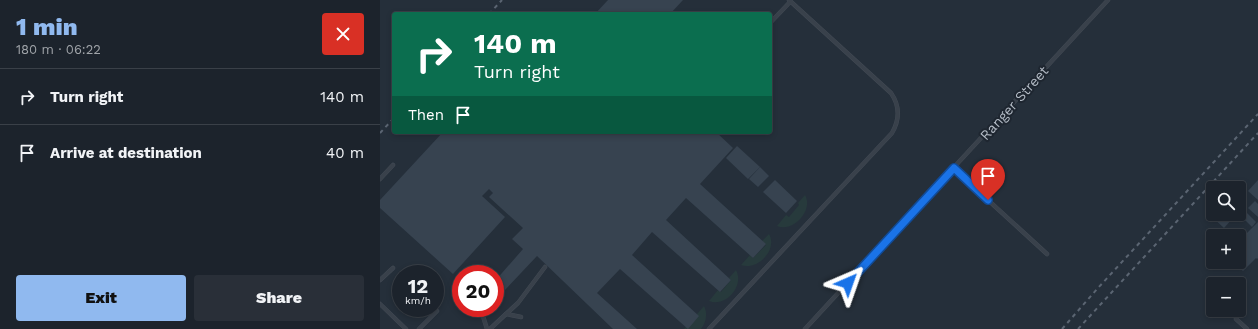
<!DOCTYPE html>
<meta charset="utf-8">
<style>
:root{--surface:#1c232c;--page:#292f38;--text:#f1f3f6;--muted:#a0a4a9;--line:#3a4048;--accent:#90b9ef}
body{margin:0;font-family:"Work Sans",sans-serif;background:var(--page);color:var(--text);height:100vh;display:flex;flex-direction:column;font-size:15px;white-space:nowrap}
*{box-sizing:border-box;margin:0}
p{font-size:13px;color:var(--muted)}
.icon{flex:none;width:22px;height:22px;fill:none;stroke:currentColor;stroke-width:2;stroke-linecap:round;stroke-linejoin:round}
.map{position:relative;flex:1;overflow:hidden}
.side{display:flex;flex-direction:column;background:var(--surface);width:380px}
.side>*{flex:none}
.hud{position:absolute;left:12px;top:12px;width:380px;height:122px;border-radius:4px;box-shadow:0 2px 6px #0003,0 0 0 1px var(--line);background:#0b6e4f;color:#fff;overflow:hidden}
.fabs{position:absolute;left:826px;top:181px;display:grid;gap:8px}
.fabs a{display:grid;place-items:center;width:40px;height:40px;border-radius:4px;background:var(--surface);box-shadow:0 2px 6px #0003,0 0 0 1px var(--line);font-size:20px}
.speed{position:absolute;left:12px;top:265px;display:flex;gap:8px;font-size:20px;font-weight:700;text-align:center}
.speed>*{display:grid;place-content:center;width:52px;height:52px;border-radius:50%;background:var(--surface);box-shadow:0 2px 6px #0003,0 0 0 1px var(--line);line-height:1}
.speed small{font-size:10px;font-weight:400}
.speed .limit{border:6px solid #d22;background:#fff;color:#111}
.pin{position:absolute;display:grid;place-items:center;width:34px;height:34px;color:#fff;margin:-41px -17px;border-radius:50% 50% 50% 0;rotate:-45deg;box-shadow:0 0 4px #0007}
.pin .icon{rotate:45deg}
.me{position:absolute;width:44px;margin:-22px;rotate:43deg;stroke-linejoin:round;filter:drop-shadow(0 0 3px #0008)}
.turn{display:flex;align-items:center;gap:14px;height:84px;padding:0 16px;font-size:18px}
.turn .icon{width:52px;height:52px;stroke-width:2.5}
.turn b{display:block;font-size:28px;line-height:34px}
.then{display:flex;align-items:center;height:38px;padding:0 16px;background:#0003;gap:8px;font-size:15px}
.round{display:grid;place-items:center;flex:none;width:42px;height:42px;border-radius:4px;background:var(--page)}
.headline{display:flex;align-items:center;justify-content:space-between;height:68px;padding:0 16px}
h1{font-size:24px;font-weight:800;line-height:30px;color:var(--accent)}
.button{display:flex;gap:8px;margin-top:auto;padding:8px 16px}
.button a{flex:1;height:46px;border-radius:4px;background:var(--accent);color:#111;font-size:16px;font-weight:800;line-height:46px;text-align:center}
.button a+a{background:var(--page);color:var(--text)}
ul{padding:0;list-style:none}
li{display:flex;align-items:center;gap:12px;height:56px;padding:0 16px;border-top:1px solid var(--line)}
li div{flex:1}
li b{display:block;font-size:15px}
li em{font-style:normal}
main{display:flex;flex:1;min-height:0}
.map>svg:first-child{display:block}
</style>
<main>
<section class="side">
<div class="headline"><div><h1>1 min</h1><p>180 m · 06:22</p></div><a class="round" style="background:#d93025;color:#fff"><svg class="icon" aria-label="close" viewBox="0 0 24 24"><path d="M6 6l12 12M18 6L6 18"/></svg></a></div>
<ul>
<li><svg class="icon" aria-label="right" viewBox="0 0 24 24"><path d="M7 20v-9h11M14 6l5 5-5 5"/></svg><div><b>Turn right</b></div><em>140 m</em></li>
<li><svg class="icon" aria-label="arrive" viewBox="0 0 24 24"><path d="M6 21V4h12l-3 4 3 4H6"/></svg><div><b>Arrive at destination</b></div><em>40 m</em></li>
</ul>
<div class="button"><a>Exit</a><a>Share</a></div>
</section>
<div class="map">
<svg width="878" height="329" viewBox="0 0 878 329">
<rect width="100%" height="100%" fill="#252f3a"/>
<g fill="#273a3c">
<path d="M425,195C434,210 413,233 397,226L406,215L409,217L419,205L418,203Z"/>
<path d="M389,234C398,249 378,271 361,265L370,255L373,258L386,245L382,241Z"/>
<path d="M356,270C365,286 345,308 329,301L338,290L341,292L351,280L349,278Z"/>
<path d="M324,306C328,313 326,323 321,329H304Z"/>
</g>
<g fill="#374350">
<path d="M228,0H303L290,14H215Z"/>
<path d="M63,132H336L353,148L320,184L386,244L373,258L306,198L286,220L351,280L340,292L272,232L252,255L319,316L308,329L240,269L217,293L257,329H233L157,256L125,290L115,281L143,249L132,239L143,228L109,197L113,193L109,189L102,196L125,217L73,274L0,208V200Z"/>
<path d="M357,146L380,167L368,179L346,158Z"/>
<path d="M380,167L389,176L378,187L369,179Z"/>
<path d="M395,180L417,201L406,213L383,192Z"/>
<path d="M878,180V200L868,191Z"/>
<path d="M875,201L878,204V217L868,208Z"/>
<path d="M865,211L876,222L872,227L861,216Z"/>
<path d="M833,214H849L853,218L844,228L831,216Z"/>
<path d="M878,222V258L877,259L876,258L863,271L853,262H859V241Z"/>
</g>
<g fill="none" stroke-linecap="round" stroke-linejoin="round">
<g stroke="#424a54" stroke-width="4.5">
<g id="service">
<path d="M390,23L410,2"/>
<path d="M574,169L667,254"/>
<path d="M0,179L13,165"/>
<path d="M0,280L13,268"/>
<path d="M0,304L26,329"/>
<path d="M102,313L107,329"/>
<path d="M126,314L138,303L165,267"/>
<path d="M856,319L867,329"/>
<path d="M39,329L57,311"/>
<path d="M110,329L126,314L141,317"/>
<path d="M329,329L512,133C520,119 520,106 511,93L409,0"/>
<path d="M425,329L728,0"/>
</g>
</g>
<use href="#service" stroke="#39414b" stroke-width="3.5"/>
<g stroke="#5b6572" stroke-width="2" stroke-dasharray="4 4" stroke-linecap="butt">
<path d="M109,14L122,0"/>
<path d="M0,133L14,118"/>
<path d="M682,329L718,288L878,114"/>
<path d="M698,329L878,133"/>
</g>
</g>
<g fill="none" stroke-linecap="round" stroke-linejoin="round">
<g stroke="#114b97" stroke-width="10">
<path id="route" d="M468,283L574,168L608,200"/>
</g>
<use href="#route" stroke="#1a73e8" stroke-width="7"/>
</g>
<g text-anchor="middle" stroke-width="4" stroke-linejoin="round" paint-order="stroke">
<g font-size="14" fill="#b4bcc6" stroke="#1e2630">
<text transform="translate(634 103) rotate(-48)" y="5">Ranger Street</text>
</g>
</g>
</svg>
<div class="fabs">
<a><svg class="icon" aria-label="search" viewBox="0 0 24 24"><circle cx="10" cy="10" r="6"/><path d="M15 15l6 6"/></svg></a>
<a>+</a>
<a>−</a>
</div>
<div class="speed"><div>12<small>km/h</small></div><div class="limit">20</div></div>
<div class="pin" style="left:608px;top:200px;background:#d93025"><svg class="icon" aria-label="arrive" viewBox="0 0 24 24"><path d="M6 21V4h12l-3 4 3 4H6"/></svg></div>
<svg class="me" style="left:468px;top:283px" viewBox="-20 -20 40 40"><path d="M0-17L14 15 0 8-14 15z" fill="#1a73e8" stroke="#fff" stroke-width="4"/></svg>
<div class="hud">
<div class="turn"><svg class="icon" aria-label="right" viewBox="0 0 24 24"><path d="M7 20v-9h11M14 6l5 5-5 5"/></svg><div><b>140 m</b>Turn right</div></div>
<div class="then">Then<svg class="icon" aria-label="arrive" viewBox="0 0 24 24"><path d="M6 21V4h12l-3 4 3 4H6"/></svg></div>
</div>
</div>
</main>
